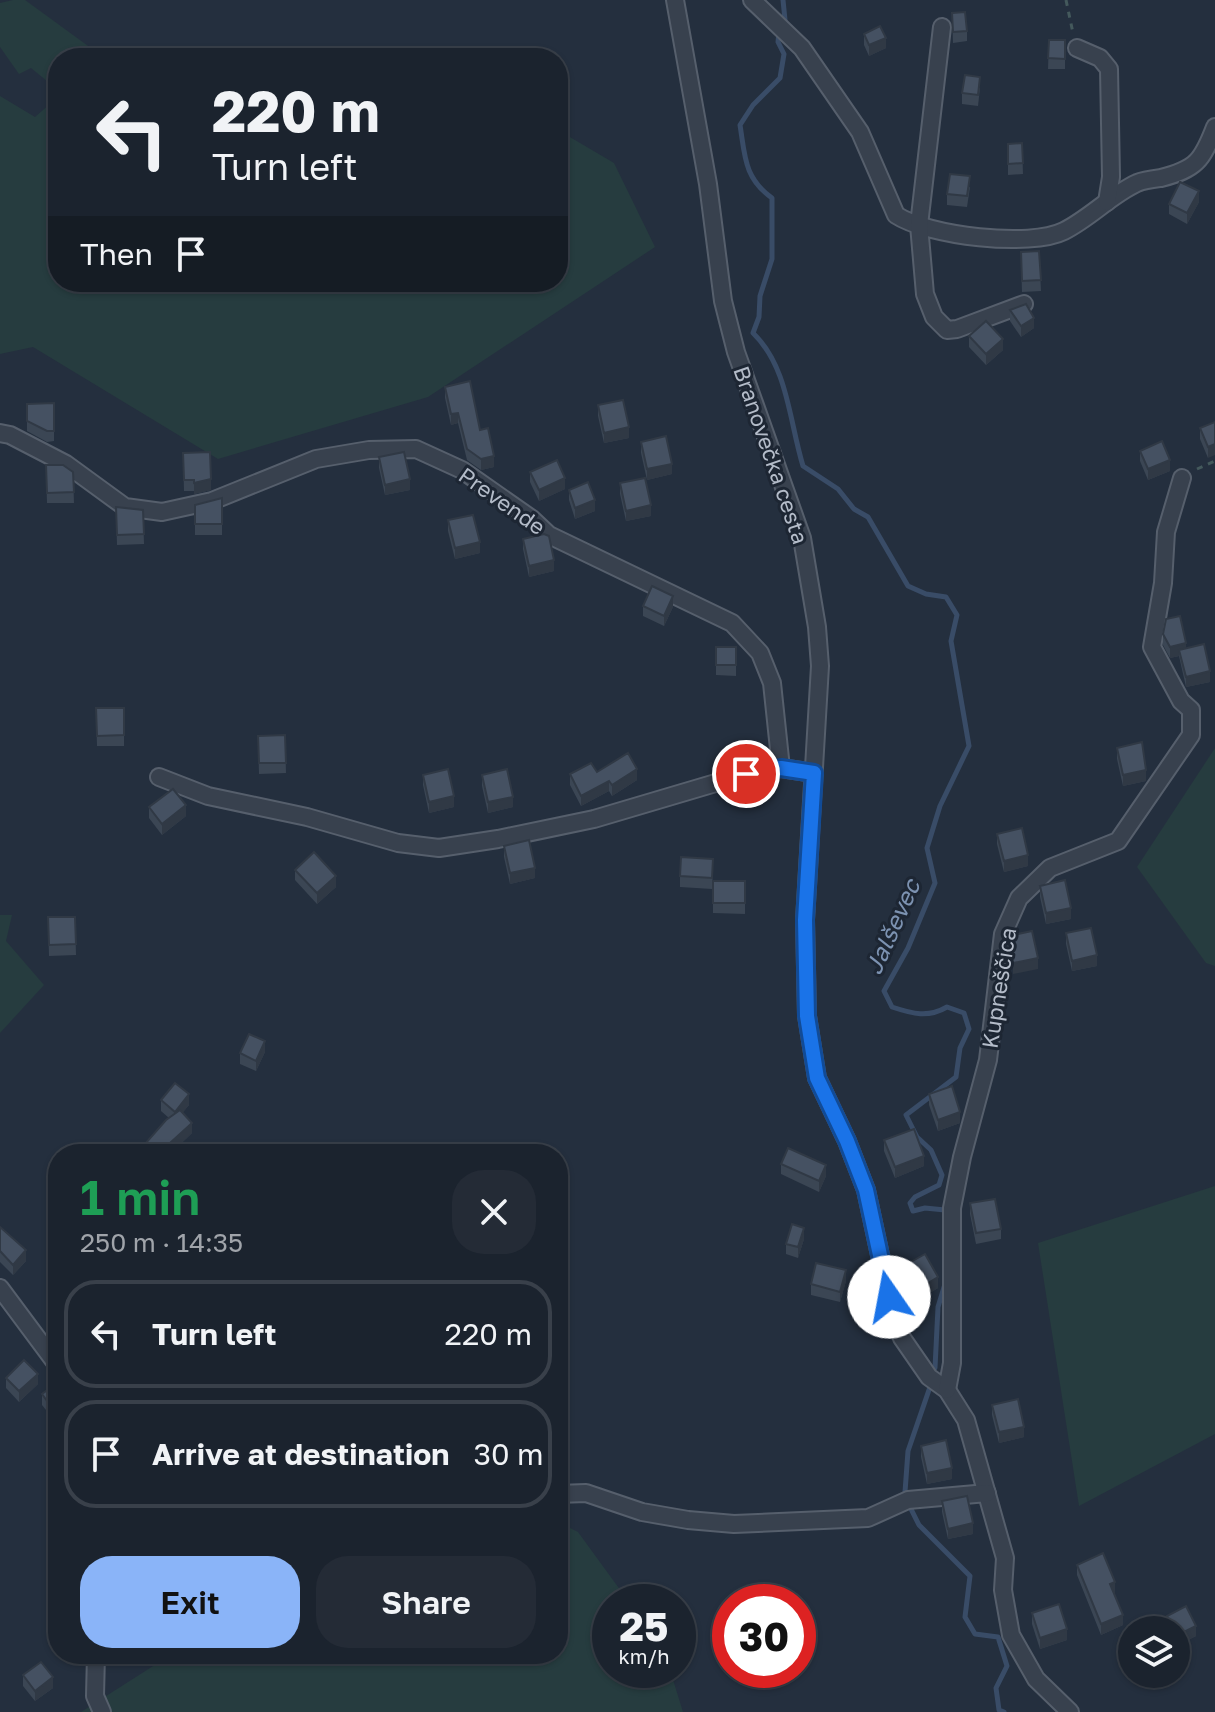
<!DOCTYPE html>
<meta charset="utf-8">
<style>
:root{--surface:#1b232e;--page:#242b36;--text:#f1f3f6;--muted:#a0a4aa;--line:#39404a;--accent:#8ab4f8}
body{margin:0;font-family:"Golos Text",sans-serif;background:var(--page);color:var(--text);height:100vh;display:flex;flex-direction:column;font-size:30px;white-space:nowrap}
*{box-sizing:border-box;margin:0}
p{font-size:26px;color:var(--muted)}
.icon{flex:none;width:44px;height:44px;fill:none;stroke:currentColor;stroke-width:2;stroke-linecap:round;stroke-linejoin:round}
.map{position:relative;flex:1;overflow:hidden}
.drawer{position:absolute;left:48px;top:1144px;width:520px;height:520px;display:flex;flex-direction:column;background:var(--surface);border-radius:32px;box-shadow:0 2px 6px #0004,0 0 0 2px var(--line)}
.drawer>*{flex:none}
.top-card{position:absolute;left:48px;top:48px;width:520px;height:244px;border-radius:32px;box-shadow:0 2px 6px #0004,0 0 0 2px var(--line);background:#1b232e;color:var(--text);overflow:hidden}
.controls{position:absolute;left:1118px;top:1616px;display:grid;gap:16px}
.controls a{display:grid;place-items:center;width:72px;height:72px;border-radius:50%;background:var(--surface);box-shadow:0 2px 6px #0004,0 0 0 2px var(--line);font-size:40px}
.speed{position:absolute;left:592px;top:1584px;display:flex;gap:16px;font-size:40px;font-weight:700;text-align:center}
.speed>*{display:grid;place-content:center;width:104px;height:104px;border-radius:50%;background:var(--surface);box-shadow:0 2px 6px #0004,0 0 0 2px var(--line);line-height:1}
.speed small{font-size:20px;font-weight:400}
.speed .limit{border:12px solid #d22;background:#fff;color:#111}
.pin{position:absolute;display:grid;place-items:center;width:68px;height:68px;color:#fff;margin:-34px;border:4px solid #fff;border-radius:50%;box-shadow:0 2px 8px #0007}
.me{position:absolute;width:88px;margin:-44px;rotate:348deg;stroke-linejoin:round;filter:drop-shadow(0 0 6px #0008)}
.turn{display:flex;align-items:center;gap:28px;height:168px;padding:0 32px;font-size:36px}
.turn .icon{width:104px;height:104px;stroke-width:2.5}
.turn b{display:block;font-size:56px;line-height:68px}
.then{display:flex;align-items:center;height:76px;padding:0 32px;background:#0003;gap:16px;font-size:30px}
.round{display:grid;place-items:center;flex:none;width:84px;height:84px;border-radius:32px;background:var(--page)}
.headline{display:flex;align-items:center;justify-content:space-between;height:136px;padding:0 32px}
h1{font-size:48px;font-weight:600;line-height:60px;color:#1e9e55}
.button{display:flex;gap:16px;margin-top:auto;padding:16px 32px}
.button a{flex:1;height:92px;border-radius:32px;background:var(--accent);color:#111;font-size:32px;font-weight:600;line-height:92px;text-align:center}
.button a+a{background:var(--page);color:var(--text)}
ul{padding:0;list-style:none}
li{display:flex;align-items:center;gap:24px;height:108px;margin:0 16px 12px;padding:0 16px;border:4px solid var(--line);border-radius:32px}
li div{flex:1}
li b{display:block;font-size:30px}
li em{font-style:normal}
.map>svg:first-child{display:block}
</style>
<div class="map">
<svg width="1215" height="1712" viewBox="0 0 1215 1712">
<rect width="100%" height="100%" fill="#242f3e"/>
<g fill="#263c3f">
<path d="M13,0H25L95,51L111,58H58V90L31,68L19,74L0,47V3Z"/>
<path d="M0,96L35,117L58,97V282H558V130L614,163L655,247L428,397L218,459L33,347L0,354Z"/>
<path d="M1215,748V966L1206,963L1137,867Z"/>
<path d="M0,915H12L6,941L44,985L0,1033Z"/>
<path d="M1215,1186V1434L1079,1506L1038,1243Z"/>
<path d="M558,1522L578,1532L629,1602H610V1670H670L683,1712H81L172,1654H558Z"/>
</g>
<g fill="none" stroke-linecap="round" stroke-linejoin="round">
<g stroke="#394c67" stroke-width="5">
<path d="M783,0L785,20"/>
<path d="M779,32L778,42L784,54L780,78L753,105L740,125C745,156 744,178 772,198V259L760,296L759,317L753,333C788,367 789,420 803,466L838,489L854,509L868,517L908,586L926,594L946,597L957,615L951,641L969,746L940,806L927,848L935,883L908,948L884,991L892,1007C913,1014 928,1018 947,1007L964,1013L969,1029L960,1048L956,1077L906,1115L917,1137L931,1150L942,1175L939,1185L915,1197L910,1203L913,1211L925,1208L945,1210V1214"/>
<path d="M935,1368L938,1307L945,1284"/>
<path d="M905,1492L908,1451L930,1387"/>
<path d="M909,1505L919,1525L970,1576L965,1617L975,1634L998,1637L1007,1666L996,1688L999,1710L1004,1712"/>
</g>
<g stroke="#565f6c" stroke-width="20">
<g id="street">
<path d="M675,0L708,184L723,301L736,352L802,538L817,627L820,666L805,920L807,1016L817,1078L847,1141L866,1190L889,1297L902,1338L929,1377L947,1390L966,1420L1005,1558L1003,1590L1011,1635L1036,1679L1070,1712"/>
<path d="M752,0L802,48L860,132L896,215C928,236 1030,248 1064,231C1090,218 1111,195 1137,183C1144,180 1153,179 1161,178C1196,169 1202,161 1215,127"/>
<path d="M942,27L919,225L925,294L934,317L947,330L957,329L1024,304"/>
<path d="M1077,48L1100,58L1109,69L1111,177L1107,202"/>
<path d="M0,433L10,435L66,464L125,507L162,512L212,501L316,459L369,450L416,449L462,470L532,519L549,535L732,623L760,653L772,683L781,768L814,773"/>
<path d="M159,777L208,796L307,817L398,843L439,848L498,839L594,819L746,774L781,768"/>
<path d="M0,1288L58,1366"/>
<path d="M947,1390L952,1363V1208L962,1157L988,1060L1003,934L1019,898L1050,868L1118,841L1191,735V710L1181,701L1152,647L1163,583L1166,532L1182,478"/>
<path d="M558,1494L586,1493L642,1512L688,1520L734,1524L868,1518L908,1500L987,1493"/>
<path d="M96,1654L95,1696L102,1712"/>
</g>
</g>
<g stroke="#44595c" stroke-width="3" stroke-dasharray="6 6" stroke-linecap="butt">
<path d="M1066,0L1073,33"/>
<path d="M1197,469L1215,461"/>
</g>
<use href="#street" stroke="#38414e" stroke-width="16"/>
</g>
<g fill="#3b4654">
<path d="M952,13L967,31V41L953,43Z"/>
<path d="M864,34L886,48L869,56L864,45Z"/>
<path d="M1049,40H1065V69H1048Z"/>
<path d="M980,88L978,106L962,104V93Z"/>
<path d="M1022,143L1023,174L1008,175V144Z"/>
<path d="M970,187L967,207L947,205V194Z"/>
<path d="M1199,202L1187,224L1169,214V204Z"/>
<path d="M1039,251L1041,291L1022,292L1021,263Z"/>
<path d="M1010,310L1034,328L1021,337L1010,321Z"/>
<path d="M969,336L1003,350L986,365L969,347Z"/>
<path d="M445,387L480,430L494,467L481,470L467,460L458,423L451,425L445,398Z"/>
<path d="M54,403V441L47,442L27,431V404Z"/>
<path d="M598,405L629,438L604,443L598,416Z"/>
<path d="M1215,422L1208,458L1200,439V428Z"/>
<path d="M641,442L672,474L647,480L641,453Z"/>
<path d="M1140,451L1170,471L1148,480L1140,461Z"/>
<path d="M183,453L211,490L194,494V491H184Z"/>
<path d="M379,457L410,490L385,495L379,468Z"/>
<path d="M46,465L73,472L74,503H47Z"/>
<path d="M530,472L565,489L539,501L530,482Z"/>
<path d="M620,483L651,516L626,521L620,494Z"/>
<path d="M569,490L595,511L575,519L569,500Z"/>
<path d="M222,498V535H195V505Z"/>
<path d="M116,507L143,510L144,544L117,545Z"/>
<path d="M448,520L480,553L455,559L448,531Z"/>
<path d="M523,539L554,571L529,577L523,549Z"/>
<path d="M643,606L673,607L664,626L643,616Z"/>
<path d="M1163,634L1186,648L1210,682L1186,687L1179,656L1170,658L1163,645Z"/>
<path d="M716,647H736V676L716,675Z"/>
<path d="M96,708H124V746H97Z"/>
<path d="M285,735L286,773L259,774L258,736Z"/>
<path d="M1117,748L1146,781L1123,786L1117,759Z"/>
<path d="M597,772L637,780L612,796L609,791L581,806L570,785V774Z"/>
<path d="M423,775L454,807L429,813L423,785Z"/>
<path d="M482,775L513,807L488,813L482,786Z"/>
<path d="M149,807L186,816L162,835L149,818Z"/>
<path d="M997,834L1028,866L1004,872L997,844Z"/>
<path d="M504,846L535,878L510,884L504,857Z"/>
<path d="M295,870L336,887L317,904L295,880Z"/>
<path d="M713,870L712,889L680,887V876Z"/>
<path d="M713,881H745V914L713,913Z"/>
<path d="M1040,886L1071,919L1046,924L1040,897Z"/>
<path d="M48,917H75L76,955L49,956Z"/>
<path d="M1066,933L1097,966L1072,971L1066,944Z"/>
<path d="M265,1052L256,1071L240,1064V1053Z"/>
<path d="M929,1094L960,1123L938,1131L929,1105Z"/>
<path d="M161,1100L189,1105L182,1113L192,1133L170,1154H137L169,1118L161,1111Z"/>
<path d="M884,1140L924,1166L895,1178L884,1151Z"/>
<path d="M781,1164L826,1176L819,1192L781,1174Z"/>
<path d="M970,1203L1001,1229V1239L976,1244L970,1214Z"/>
<path d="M0,1227L26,1261L13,1275L0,1262Z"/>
<path d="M804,1239L798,1258L786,1254V1244Z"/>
<path d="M909,1263L938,1288L923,1297L909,1274Z"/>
<path d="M846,1281L840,1302L811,1295V1284Z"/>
<path d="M6,1378L38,1384L19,1402L6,1388Z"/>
<path d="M58,1382V1409L50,1415L42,1405V1394Z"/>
<path d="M992,1405L1024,1437L999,1443L992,1415Z"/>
<path d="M921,1446L952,1479L927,1484L921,1457Z"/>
<path d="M942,1501L973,1534L948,1539L942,1512Z"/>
<path d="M1077,1565L1115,1593H1114L1123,1625L1101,1635L1077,1575Z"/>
<path d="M58,1575V1605L52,1603V1592Z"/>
<path d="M1032,1613L1067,1640L1040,1649L1032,1624Z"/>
<path d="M1167,1616L1196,1636L1176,1646V1630H1168L1167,1627Z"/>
<path d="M23,1675L53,1688L35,1701L23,1686Z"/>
</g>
<g fill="#303945">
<path d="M886,38V48L869,56V45Z"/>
<path d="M1199,191V202L1187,224V213Z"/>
<path d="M1034,318V328L1021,337V326Z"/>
<path d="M1003,339V350L986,365V354Z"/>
<path d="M458,413V423L451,425V414Z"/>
<path d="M629,427V438L604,443V433Z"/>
<path d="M1215,444V455L1208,458V447Z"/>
<path d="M494,456V467L481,470V459Z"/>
<path d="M1170,460V471L1148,480V469Z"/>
<path d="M672,464V474L647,480V469Z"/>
<path d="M565,478V489L539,501V490Z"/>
<path d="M211,479V490L194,494V483Z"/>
<path d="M410,479V490L385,495V485Z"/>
<path d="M595,500V511L575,519V508Z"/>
<path d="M651,505V516L626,521V511Z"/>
<path d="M480,542V553L455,559V548Z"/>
<path d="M554,560V571L529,577V566Z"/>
<path d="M673,596V607L664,626V616Z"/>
<path d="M1186,643V654L1179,650V656L1170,658V647Z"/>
<path d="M1210,671V682L1186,687V677Z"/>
<path d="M637,769V780L612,796V785Z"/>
<path d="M1146,770V781L1123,786V775Z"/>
<path d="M609,781V791L581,806V796Z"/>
<path d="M454,796V807L429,813V802Z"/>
<path d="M513,797V807L488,813V802Z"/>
<path d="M186,805V816L162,835V824Z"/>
<path d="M1028,855V866L1004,872V861Z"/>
<path d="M535,868V878L510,884V873Z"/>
<path d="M336,876V887L317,904V893Z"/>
<path d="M1071,908V919L1046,924V913Z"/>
<path d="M1097,955V966L1072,971V961Z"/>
<path d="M1038,958V969L1013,974V963Z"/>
<path d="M265,1041V1052L256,1071V1061Z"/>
<path d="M189,1094V1105L175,1122V1112Z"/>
<path d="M960,1112V1123L938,1131V1120Z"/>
<path d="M192,1123V1133L170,1154H162L169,1144Z"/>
<path d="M924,1156V1166L895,1178V1167Z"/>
<path d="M826,1165V1176L819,1192V1181Z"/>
<path d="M804,1228V1239L798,1258V1247Z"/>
<path d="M26,1250V1261L13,1275V1265Z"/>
<path d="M846,1270V1281L840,1302V1292Z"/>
<path d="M938,1277V1288L923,1297V1286Z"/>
<path d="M38,1374V1384L19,1402V1391Z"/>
<path d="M58,1398V1409L50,1415V1405Z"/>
<path d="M1024,1427V1437L999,1443V1432Z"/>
<path d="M952,1468V1479L927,1484V1473Z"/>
<path d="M973,1523V1534L948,1539V1529Z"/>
<path d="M1115,1582V1593L1110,1595V1584Z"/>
<path d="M1123,1615V1625L1101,1635V1624Z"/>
<path d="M1196,1626V1636L1176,1646V1636Z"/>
<path d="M1067,1629V1640L1040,1649V1638Z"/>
<path d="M53,1677V1688L35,1701V1691Z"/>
</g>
<g fill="#455162" stroke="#303945" stroke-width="2">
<path d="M965,12L967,31L953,32L952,13Z"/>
<path d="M880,26L886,38L869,45L864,34Z"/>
<path d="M1049,40H1065V59L1048,58Z"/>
<path d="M965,75L980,77L978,95L962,93Z"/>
<path d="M1022,143L1023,163L1008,164V144Z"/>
<path d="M950,174L970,176L967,196L947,194Z"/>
<path d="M1180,182L1199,191L1187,213L1169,204Z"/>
<path d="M1039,251L1041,280L1022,281L1021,252Z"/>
<path d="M1026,304L1034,318L1021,326L1010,310Z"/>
<path d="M986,321L1003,339L986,354L969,336Z"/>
<path d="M470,381L480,430L488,428L494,456L481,459L467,449L458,413L451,414L445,387Z"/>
<path d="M623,400L629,427L604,433L598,405Z"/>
<path d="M54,403V431H47L27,421V404Z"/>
<path d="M1215,422V444L1208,447L1200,428Z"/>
<path d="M666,436L672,464L647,469L641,442Z"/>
<path d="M1162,441L1170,460L1148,469L1140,451Z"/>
<path d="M210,452L211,479L194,483V480H184L183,453Z"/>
<path d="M404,452L410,479L385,485L379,457Z"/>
<path d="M557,460L565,478L539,490L530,472Z"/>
<path d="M46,465H63L73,472L74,492L47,493Z"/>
<path d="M645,478L651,505L626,511L620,483Z"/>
<path d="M588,482L595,500L575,508L569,490Z"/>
<path d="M222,498V524H195V505Z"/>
<path d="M116,507L143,510L144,534L117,535Z"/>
<path d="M473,515L480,542L455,548L448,520Z"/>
<path d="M544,534L549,536L554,560L529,566L523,539Z"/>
<path d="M652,586L673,596L664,616L643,606Z"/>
<path d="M1180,616L1186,643L1170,647L1163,634L1166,619Z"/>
<path d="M1204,644L1210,671L1186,677L1179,650Z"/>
<rect x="716" y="647" width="20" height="18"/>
<path d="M96,708H124V735L97,736Z"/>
<path d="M285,735L286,763H259L258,736Z"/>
<path d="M1142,742L1146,770L1123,775L1117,748Z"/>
<path d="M628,753L637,769L612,785L609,781L581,796L570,774L591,763L597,772Z"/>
<path d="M448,769L454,796L429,802L423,775Z"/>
<path d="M507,769L513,797L488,802L482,775Z"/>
<path d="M173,789L186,805L162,824L149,807Z"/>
<path d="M1022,828L1028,855L1004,861L997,834Z"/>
<path d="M529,840L535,868L510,873L504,846Z"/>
<path d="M314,852L336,876L317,893L295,870Z"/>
<path d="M681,857L713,859L712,878L680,876Z"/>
<path d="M1065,880L1071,908L1046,913L1040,886Z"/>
<rect x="713" y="881" width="32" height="22"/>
<path d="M48,917H75L76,944L49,945Z"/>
<path d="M1091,928L1097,955L1072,961L1066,933Z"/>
<path d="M1032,931L1038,958L1013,963L1011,953L1013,935Z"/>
<path d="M249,1034L265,1041L256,1061L240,1053Z"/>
<path d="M175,1083L189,1094L175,1112L161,1100Z"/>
<path d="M952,1086L960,1112L938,1120L929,1094Z"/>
<path d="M180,1110L192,1123L169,1144L162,1154L137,1153L166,1120Z"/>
<path d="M914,1129L924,1156L895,1167L884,1140Z"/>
<path d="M788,1148L826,1165L819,1181L781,1164Z"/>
<path d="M995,1199L1001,1229L976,1233L970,1203Z"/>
<path d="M792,1224L804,1228L798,1247L786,1244Z"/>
<path d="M0,1227L26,1250L13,1265L0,1251Z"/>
<path d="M925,1254L938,1277L923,1286L909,1263Z"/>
<path d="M816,1263L846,1270L840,1292L811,1284Z"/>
<path d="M24,1360L38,1374L19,1391L6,1378Z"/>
<path d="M58,1382V1398L50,1405L42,1394Z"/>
<path d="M1018,1399L1024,1427L999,1432L992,1405Z"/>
<path d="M946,1440L952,1468L927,1473L921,1446Z"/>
<path d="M967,1496L973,1523L948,1529L942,1501Z"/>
<path d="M1103,1553L1115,1582L1110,1584L1123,1615L1101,1624L1077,1565Z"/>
<path d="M56,1574L58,1575V1594L52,1592Z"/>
<path d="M1059,1604L1067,1629L1040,1638L1032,1613Z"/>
<path d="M1186,1606L1196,1626L1176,1636V1630H1173L1167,1616Z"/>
<path d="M41,1662L53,1677L35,1691L23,1675Z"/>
</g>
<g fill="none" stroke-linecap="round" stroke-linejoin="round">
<g stroke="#114b97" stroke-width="20">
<path id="route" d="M746,774L781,768L814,773L805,920L807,1016L817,1078L847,1141L866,1190L889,1297"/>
</g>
<use href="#route" stroke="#1a73e8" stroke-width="14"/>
</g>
<g text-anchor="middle" stroke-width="6" stroke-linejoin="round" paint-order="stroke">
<g font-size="22" fill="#b4bcc9" stroke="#1d2633">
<text transform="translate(771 455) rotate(71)" y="8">Branovečka cesta</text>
<text transform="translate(502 501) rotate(35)" y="8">Prevende</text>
<text transform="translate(999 988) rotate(-81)" y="8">Kupneščica</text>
</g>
<g font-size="24" font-style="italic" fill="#7c92b1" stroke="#1d2633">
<text transform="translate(893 927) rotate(-66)" y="8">Jalševec</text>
</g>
</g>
</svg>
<div class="controls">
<a><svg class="icon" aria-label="layers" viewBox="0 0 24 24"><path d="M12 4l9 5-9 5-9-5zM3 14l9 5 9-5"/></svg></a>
</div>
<div class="speed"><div>25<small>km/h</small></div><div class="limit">30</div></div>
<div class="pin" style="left:746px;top:774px;background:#d93025"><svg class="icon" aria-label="arrive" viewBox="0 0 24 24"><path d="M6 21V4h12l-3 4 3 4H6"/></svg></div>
<svg class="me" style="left:889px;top:1297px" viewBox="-20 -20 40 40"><circle r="19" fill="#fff"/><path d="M0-13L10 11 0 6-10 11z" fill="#1a73e8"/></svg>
<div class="top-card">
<div class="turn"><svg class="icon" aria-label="left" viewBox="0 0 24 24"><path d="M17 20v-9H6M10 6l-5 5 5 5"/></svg><div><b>220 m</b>Turn left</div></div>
<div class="then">Then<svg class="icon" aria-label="arrive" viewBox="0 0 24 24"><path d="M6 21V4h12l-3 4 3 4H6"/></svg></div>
</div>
<section class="drawer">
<div class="headline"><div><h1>1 min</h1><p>250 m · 14:35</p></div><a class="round"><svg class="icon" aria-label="close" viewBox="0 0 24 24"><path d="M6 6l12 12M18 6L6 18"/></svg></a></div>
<ul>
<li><svg class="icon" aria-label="left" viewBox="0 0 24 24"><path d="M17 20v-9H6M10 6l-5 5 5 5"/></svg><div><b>Turn left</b></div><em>220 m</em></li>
<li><svg class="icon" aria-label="arrive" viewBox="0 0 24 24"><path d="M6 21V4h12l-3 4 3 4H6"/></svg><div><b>Arrive at destination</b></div><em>30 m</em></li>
</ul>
<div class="button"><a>Exit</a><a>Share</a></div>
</section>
</div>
